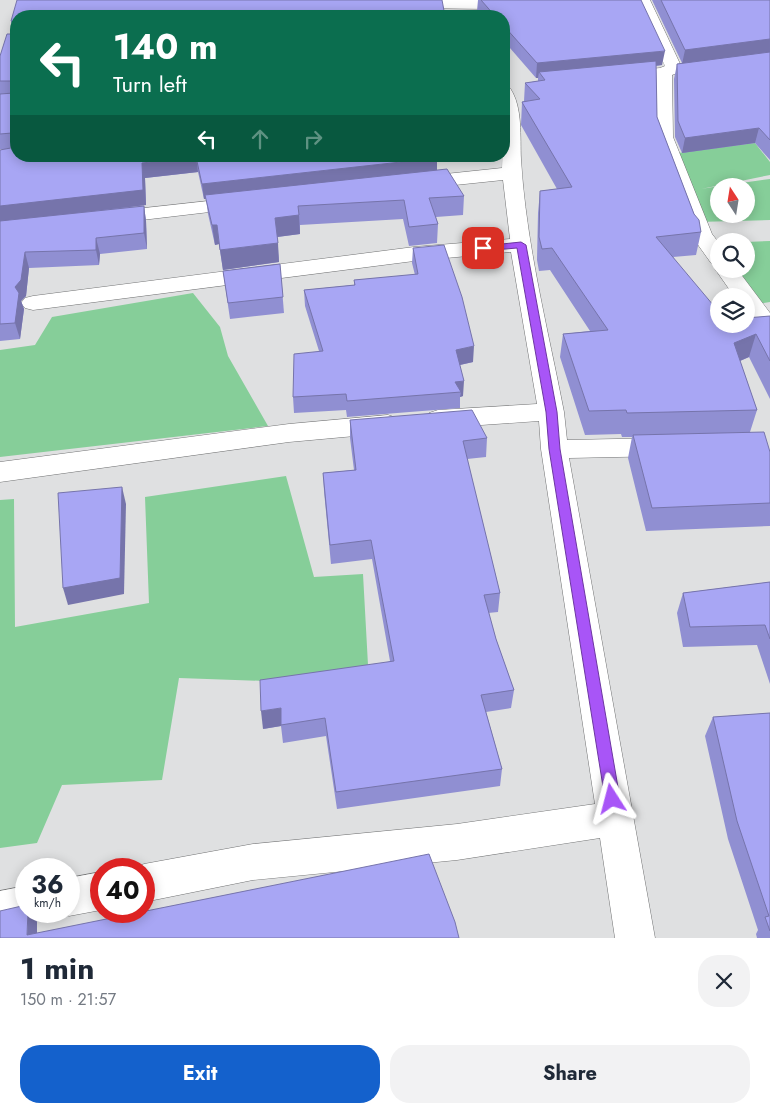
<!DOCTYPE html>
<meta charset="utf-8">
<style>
:root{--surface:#fff;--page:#f2f2f3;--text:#1f2937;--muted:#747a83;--accent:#1461cc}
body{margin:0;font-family:Jost,sans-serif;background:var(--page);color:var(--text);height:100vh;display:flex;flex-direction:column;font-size:19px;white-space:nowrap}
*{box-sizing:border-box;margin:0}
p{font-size:16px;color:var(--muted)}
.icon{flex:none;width:28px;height:28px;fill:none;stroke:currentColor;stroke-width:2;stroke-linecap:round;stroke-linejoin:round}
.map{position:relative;height:938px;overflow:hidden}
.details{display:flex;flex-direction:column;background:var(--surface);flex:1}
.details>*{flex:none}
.hud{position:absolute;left:10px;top:10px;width:500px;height:152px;border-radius:20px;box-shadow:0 2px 12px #0003;background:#0b6e4f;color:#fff;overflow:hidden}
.needle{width:32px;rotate:348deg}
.buttons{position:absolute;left:710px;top:178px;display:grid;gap:10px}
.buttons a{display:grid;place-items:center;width:45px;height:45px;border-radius:50%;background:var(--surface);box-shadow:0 2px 12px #0003;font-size:25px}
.speed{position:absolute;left:15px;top:858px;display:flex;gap:10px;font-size:25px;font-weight:700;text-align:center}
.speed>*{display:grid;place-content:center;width:65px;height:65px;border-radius:50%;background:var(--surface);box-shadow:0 2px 12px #0003;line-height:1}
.speed small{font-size:12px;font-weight:400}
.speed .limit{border:8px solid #d22;background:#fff;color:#111}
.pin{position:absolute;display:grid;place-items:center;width:42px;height:42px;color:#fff;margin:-21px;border-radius:10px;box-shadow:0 2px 8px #0006}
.me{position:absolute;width:55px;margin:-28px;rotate:351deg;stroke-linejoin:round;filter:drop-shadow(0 0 4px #0008)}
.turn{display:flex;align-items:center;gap:18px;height:105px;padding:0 20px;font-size:22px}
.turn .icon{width:65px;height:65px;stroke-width:2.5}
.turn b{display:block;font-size:35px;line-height:42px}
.lanes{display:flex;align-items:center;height:48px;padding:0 20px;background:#0003;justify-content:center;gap:25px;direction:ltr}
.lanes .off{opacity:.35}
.round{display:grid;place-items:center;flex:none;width:52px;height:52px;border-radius:20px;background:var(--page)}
.overview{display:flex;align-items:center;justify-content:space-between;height:85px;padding:0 20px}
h1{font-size:30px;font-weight:700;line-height:38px}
.primary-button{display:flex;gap:10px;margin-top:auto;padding:10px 20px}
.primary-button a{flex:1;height:58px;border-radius:20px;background:var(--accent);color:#fff;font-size:20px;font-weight:700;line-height:58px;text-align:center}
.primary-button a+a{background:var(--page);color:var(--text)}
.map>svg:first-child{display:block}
</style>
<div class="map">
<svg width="770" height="938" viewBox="0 0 770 938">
<rect width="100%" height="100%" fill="#dfe0e1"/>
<g fill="#86ce99">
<path d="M755,143L770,162V175L701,189L719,186V214H746V186H720L770,179V220L697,222L670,154Z"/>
<path d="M770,241V302L752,305L737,269H746V242Z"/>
<path d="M193,293L220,327L228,356L268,426L0,457V350L35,345L52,317Z"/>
<path d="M286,476L314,577L363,574L368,665L265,681L179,678L162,780L62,785L37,843L0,848V500L14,499L15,627L149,603L145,497Z"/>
</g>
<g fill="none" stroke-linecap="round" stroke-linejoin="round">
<g stroke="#717273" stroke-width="1">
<g id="minor">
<path d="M400,0H492L498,4L495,7L490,9L406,8L401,6L398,3Z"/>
<path d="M634,0H650L682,68L680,72L672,75L673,137L712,234L719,243V269H737L770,313V336L762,334L746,313V296H734L715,269L718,264L711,263L691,235L655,137L654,79L620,82L614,81L611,77L614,73L620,72L660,68L665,66Z"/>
<path d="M504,87L510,88C523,107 520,138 521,159C526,244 548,329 564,412L567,440L666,438L676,441L679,447L676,453L666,456L569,458L655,938H615L600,838L457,860L253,880L144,902V869H133L144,864L253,844L457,824L595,804L541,449L539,421L438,428L429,425L425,419L429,413L438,410L537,404L511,252L414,261L33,310L25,308L21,303L25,298L33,296L414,247L510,239L503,180L417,189L410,187L407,183L410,179L417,177L502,168Z"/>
<path d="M245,197L252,199L255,203L252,207L108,224L101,222L98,218L101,214L108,212Z"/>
<path d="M388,415L397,418L401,424L397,430L388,433L289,442L0,482V462L289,424Z"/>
<path d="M101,872V910L69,916L57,911H69V878Z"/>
<path d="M26,886V911H43L40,919L26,924L0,929V891Z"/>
</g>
</g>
<use href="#minor" fill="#fff" fill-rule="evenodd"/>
</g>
<g fill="#908fd2">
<path d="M478,0H641L662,65L656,66L657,117L701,232L696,255L673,257L719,324L770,316V399L749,357L740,361L757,410L750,432L770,452V526L646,531L628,458L632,437H622L621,434L585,435L560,357L563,334L590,331L550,270L539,271L537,260L538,213L540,191L557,189L521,125L522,102L524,101L525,83L538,81V78H536L504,41V16H482L477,11Z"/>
<path d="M652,0H770V160L755,143L682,153L675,137L674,79L677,64L682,63Z"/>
<path d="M16,16V156H436L437,170L464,196L463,215L436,217L438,224L437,243L409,246L403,219L300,225V234L277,237L279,262L223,270L219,244L215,245L208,214L206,199H204L198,172L145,178L146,205L124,208L144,206L146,221L147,249L100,254L99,265L29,268L26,296L21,301L24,309L20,339L0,341V150L6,149H0V56L14,33L11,21Z"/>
<path d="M413,248L473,362L460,365L463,396L460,397V408L347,417L346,410L294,413L293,397L319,351L305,306L304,290L354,285V280L415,275L412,263Z"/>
<path d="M280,264L284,313L230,319L223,271Z"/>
<path d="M350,420L487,438L486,457L467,459L500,593L498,612L488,613L496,639L514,690L511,708L486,712L502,769L500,786L337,809L326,736L283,743L281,726L263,729L390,661L372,559L331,564L324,491L323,473L354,470L350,438Z"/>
<path d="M770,582V684L757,645L683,647L677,613L683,593Z"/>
<path d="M770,713V938H757L756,934L758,930L728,839L705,736L713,717Z"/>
</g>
<g fill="#7674ab">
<path d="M770,39V53L682,64L685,50Z"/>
<path d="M665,51L662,65L543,77L539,72L538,78H536L537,63Z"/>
<path d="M759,128L755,143L682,153L685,138Z"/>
<path d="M196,157L198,172L145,178L146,205L0,222V206L142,163Z"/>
<path d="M437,158V173L204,199L202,184Z"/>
<path d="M144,206L146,221L147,249L144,233Z"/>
<path d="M299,215L300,234L277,237L275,218Z"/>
<path d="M212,225H217L219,244L215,245Z"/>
<path d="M96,238L100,254L99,265L96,250Z"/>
<path d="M278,243L279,262L223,270L220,250Z"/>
<path d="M25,252L29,268L26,296L21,301L24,309L20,339L15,323V287Z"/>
<path d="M756,334L749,357L728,366L734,343Z"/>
<path d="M474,346L473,362L455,366L456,350Z"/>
<path d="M464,381L463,396L460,397L461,392L455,382Z"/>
<path d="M122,487L126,504L124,594L68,605L63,588Z"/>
<path d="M281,708V726L263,729L261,711Z"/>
<path d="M28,911H32L37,922V938L27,935Z"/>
</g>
<g fill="#a8a6f4" stroke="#7674ab">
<path d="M17,0H442L445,16H16V139H14L12,133L0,134V94L14,93V81H0V56L7,34H12L15,32V23L11,21Z"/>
<path d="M481,0H641L665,51L537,63L504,26V16H495Z"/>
<path d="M661,0H770V39L685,50Z"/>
<path d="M770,52V140L759,128L685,138L678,121L677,64Z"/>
<path d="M656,61L657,117L694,214L699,220L701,232L656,237L719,312V324H746V318L770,316V361L756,334L734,343L757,410L627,413L626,410L589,411L563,334L608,330L552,248L542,249L539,237L540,191L572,187L523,104L522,102L540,99L525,83L545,80L539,72Z"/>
<path d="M16,147V156H436L437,158L202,184L196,157L142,163L143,190L0,206V150Z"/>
<path d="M447,169L464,196L429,198L438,224L409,227L404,200L298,206L299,215L275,218L278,243L220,250L217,225H212L205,195Z"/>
<path d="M144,206V233L96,238V250L25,252L21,280L15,287L19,293L15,323L0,324V221Z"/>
<path d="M444,245L462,297L474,346L456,350L464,381L455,382L461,392L347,401L346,394L293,397L294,354L323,351L304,290L355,285L354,280L418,274L413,248Z"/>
<path d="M280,264L283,297L228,303L223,271Z"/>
<path d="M472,410L487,438L463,441L500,593L484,595L496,639L514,690L481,695L502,769L336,792L325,718L281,725V708L261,711L260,680L394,661L371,540L330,545L323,473L356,470L350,420Z"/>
<path d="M764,432L770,452V503L652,508L633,435Z"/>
<path d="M122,487L120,578L63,588L58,493Z"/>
<path d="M770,582V639L765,625L690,627L683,593Z"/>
<path d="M770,713V931L765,917L769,916L737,821L713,717Z"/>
<path d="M429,854L455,922L459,938H0V911L26,905V911H28L27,935Z"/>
</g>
<path fill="#a855f7" stroke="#6d37a1" d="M521,242L526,245L557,412L560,449L620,799L618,803L612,805L607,803L605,799L549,449L546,412L517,248L483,251L479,248L483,246Z"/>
</svg>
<div class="buttons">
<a><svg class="needle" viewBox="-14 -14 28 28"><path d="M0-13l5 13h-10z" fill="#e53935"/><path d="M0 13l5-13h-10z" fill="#747a83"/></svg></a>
<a><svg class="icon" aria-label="search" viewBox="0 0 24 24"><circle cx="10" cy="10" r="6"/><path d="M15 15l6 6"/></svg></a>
<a><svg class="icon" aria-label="layers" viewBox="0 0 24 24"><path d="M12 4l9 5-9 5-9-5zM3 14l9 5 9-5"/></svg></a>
</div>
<div class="speed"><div>36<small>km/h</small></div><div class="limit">40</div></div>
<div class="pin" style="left:483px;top:248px;background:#d93025"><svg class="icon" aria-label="arrive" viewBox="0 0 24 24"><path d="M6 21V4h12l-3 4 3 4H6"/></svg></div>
<svg class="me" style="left:612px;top:799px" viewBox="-20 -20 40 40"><path d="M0-17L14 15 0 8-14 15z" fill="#a855f7" stroke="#fff" stroke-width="4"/></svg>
<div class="hud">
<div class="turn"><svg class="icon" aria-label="left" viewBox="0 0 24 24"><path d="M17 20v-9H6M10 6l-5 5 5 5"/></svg><div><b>140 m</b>Turn left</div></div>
<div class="lanes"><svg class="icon" aria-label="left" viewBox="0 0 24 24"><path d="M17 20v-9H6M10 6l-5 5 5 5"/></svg><svg class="icon off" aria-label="ahead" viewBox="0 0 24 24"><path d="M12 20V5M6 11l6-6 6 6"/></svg><svg class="icon off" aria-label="right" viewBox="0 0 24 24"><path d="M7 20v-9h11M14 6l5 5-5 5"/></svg></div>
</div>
</div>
<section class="details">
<div class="overview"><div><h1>1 min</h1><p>150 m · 21:57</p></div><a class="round"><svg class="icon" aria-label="close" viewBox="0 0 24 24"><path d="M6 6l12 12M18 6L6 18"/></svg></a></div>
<div class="primary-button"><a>Exit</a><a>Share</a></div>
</section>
